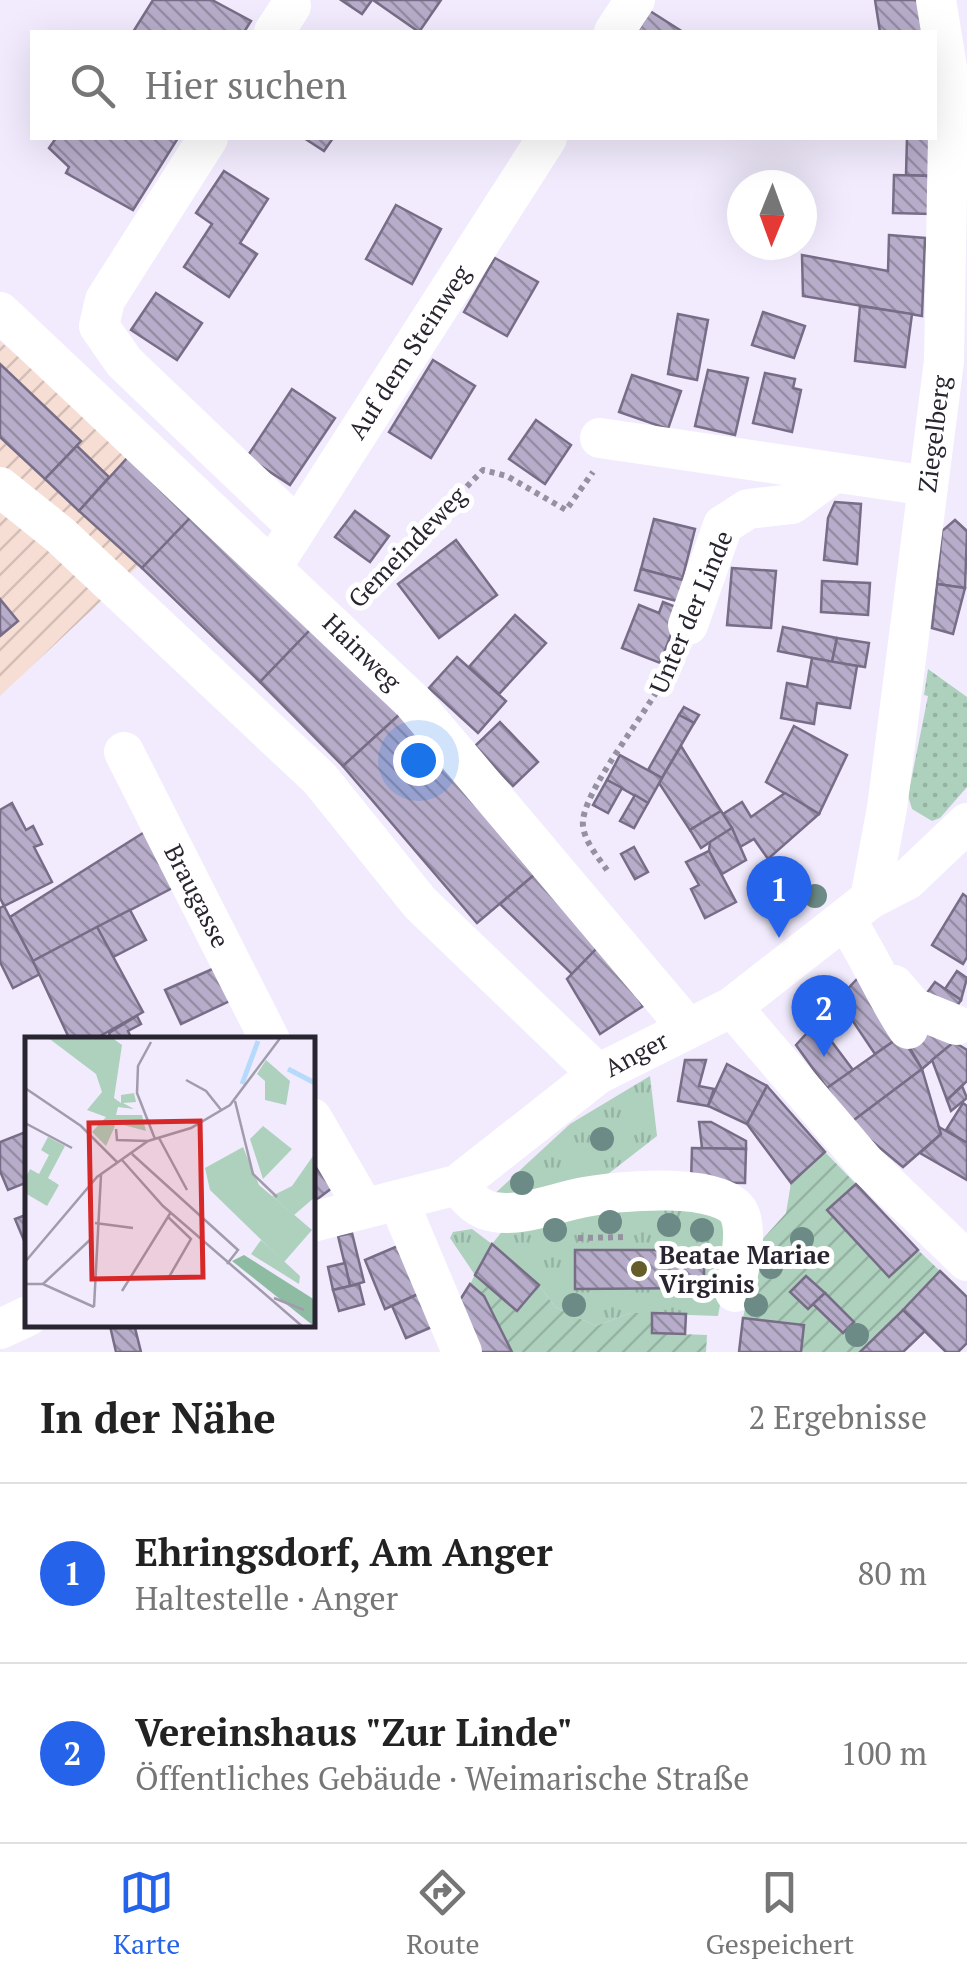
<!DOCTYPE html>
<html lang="de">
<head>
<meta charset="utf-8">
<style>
  :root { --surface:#fff; --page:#f6f6f6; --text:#222; --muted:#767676; --line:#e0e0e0; --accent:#2563eb }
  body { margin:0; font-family:"PT Serif",serif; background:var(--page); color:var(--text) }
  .compass { position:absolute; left:727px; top:170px; width:90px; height:90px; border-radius:50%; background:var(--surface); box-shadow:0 10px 40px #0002; rotate:181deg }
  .you { position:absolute; left:418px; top:760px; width:35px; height:35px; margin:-25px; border:8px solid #fff; border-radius:50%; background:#1a73e8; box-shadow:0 0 0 15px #1a73e833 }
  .badge { display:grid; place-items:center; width:65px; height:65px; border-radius:50%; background:var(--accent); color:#fff; font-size:32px; font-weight:700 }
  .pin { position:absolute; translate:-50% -82px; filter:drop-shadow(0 2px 5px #0008) }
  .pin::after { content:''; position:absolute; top:52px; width:35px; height:30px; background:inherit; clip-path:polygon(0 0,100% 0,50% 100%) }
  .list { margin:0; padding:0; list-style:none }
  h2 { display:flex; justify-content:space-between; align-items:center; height:130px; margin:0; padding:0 40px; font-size:42px }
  h2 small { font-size:32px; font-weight:400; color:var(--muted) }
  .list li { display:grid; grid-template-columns:65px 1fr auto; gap:30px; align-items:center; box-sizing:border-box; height:180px; padding:0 40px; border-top:2px solid var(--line) }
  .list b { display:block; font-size:38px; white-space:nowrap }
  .list p { margin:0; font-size:32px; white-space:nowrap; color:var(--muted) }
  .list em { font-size:32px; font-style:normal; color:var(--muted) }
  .icon { flex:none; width:55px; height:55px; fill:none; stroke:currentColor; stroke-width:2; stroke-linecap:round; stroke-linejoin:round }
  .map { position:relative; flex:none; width:967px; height:1352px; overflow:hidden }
  .search { position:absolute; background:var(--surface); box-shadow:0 10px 40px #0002; left:30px; right:30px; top:30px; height:110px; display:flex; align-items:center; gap:25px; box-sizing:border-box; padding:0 35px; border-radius:0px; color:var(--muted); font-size:38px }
  .sheet { height:490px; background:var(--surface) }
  nav { display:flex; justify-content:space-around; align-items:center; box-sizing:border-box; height:140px; border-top:2px solid var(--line); background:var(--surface); font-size:28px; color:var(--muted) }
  nav a { display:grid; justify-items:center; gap:5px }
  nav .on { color:var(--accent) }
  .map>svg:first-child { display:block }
  .industrial { fill:url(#industrial-furrows) }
  .grass { fill:url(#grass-tufts); fill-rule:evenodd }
  .park { fill:url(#park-dots) }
  .garden { fill:url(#garden-furrows) }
  .building { fill:url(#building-back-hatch); stroke:#776d87; stroke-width:2.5 }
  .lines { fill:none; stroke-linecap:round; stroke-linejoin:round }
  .path { stroke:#9691a0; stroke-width:6; stroke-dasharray:5 5; stroke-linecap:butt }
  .minor { stroke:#fff; stroke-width:40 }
  .tree { fill:#6c8b86 }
  .poi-dot { fill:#655e2b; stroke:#fff; stroke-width:4 }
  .labels { text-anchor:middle; stroke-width:10; stroke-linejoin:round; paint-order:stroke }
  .street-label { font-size:25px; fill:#292530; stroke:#fff }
  .poi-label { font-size:25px; font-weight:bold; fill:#292530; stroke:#fff; text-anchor:start }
  .inset-river { fill:none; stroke:#b5dafc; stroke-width:5 }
  .inset-road { fill:none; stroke:#a19cab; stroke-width:2.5 }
  .view { fill:#d62828; fill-opacity:0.15; stroke:#d62828; stroke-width:5 }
  .inset-edge { fill:none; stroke:#292530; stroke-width:5 }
</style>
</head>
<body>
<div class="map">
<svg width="967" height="1352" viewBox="0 0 967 1352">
  <defs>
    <pattern id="industrial-furrows" width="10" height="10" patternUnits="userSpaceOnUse" patternTransform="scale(2.5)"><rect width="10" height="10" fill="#f7ded5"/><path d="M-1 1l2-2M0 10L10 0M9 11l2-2" fill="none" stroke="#d4beb7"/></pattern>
    <pattern id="grass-tufts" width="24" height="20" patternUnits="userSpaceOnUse" patternTransform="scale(2.5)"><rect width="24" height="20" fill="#add1bd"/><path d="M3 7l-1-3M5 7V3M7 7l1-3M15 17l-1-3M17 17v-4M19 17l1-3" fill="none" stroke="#95b3a3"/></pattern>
    <pattern id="park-dots" width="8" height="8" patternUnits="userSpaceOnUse" patternTransform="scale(2.5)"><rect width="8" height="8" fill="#add1bd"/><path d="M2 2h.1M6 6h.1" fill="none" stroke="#95b3a3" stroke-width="1.8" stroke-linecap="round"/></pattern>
    <pattern id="garden-furrows" width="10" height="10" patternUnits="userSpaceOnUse" patternTransform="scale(2.5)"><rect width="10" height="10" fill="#add1bd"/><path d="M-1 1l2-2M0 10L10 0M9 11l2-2" fill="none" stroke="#95b3a3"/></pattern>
    <pattern id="building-back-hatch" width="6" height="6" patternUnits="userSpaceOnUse" patternTransform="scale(2.5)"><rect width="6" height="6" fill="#b7adca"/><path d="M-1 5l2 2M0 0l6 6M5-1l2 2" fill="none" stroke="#958da4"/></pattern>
  </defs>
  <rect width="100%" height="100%" fill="#f1ebfd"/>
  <path class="industrial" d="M 0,341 L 196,512 L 0,696 Z"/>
  <g class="grass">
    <path d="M 650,1076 L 657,1136 L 590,1188 L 490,1198 L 570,1124 Z"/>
    <path d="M 596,1204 L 718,1212 L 731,1245 L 718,1316 L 631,1313 L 596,1326 L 555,1307 L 539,1285 L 493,1245 L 475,1275 L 450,1238 L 453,1232 L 472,1229 L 492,1244 L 508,1224 ZM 575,1250 L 703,1250 L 704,1288 Z"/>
  </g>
  <path class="park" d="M 928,669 L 967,697 L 967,787 L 940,818 L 932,821 L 912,809 L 908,796 L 928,696 L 924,695 Z"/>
  <g class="garden">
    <path d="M 825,1152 L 856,1184 L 828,1209 L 889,1276 L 918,1250 L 940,1271 L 860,1352 L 801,1352 L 804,1325 L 743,1318 L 759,1243 L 786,1213 L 791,1183 Z"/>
    <path d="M 475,1275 L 517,1311 L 539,1285 L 555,1307 L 596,1326 L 631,1313 L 652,1313 L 652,1333 L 707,1335 L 706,1352 L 512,1352 L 484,1296 L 470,1284 Z"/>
  </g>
  <g class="building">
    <path d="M 153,0 L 212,0 L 251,21 L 244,32 L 133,32 Z"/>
    <path d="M 341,0 L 372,0 L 362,14 Z"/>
    <path d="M 373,0 L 441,0 L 419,32 Z"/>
    <path d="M 875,0 L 920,0 L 925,32 L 880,32 Z"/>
    <path d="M 650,11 L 683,32 L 637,32 Z"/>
    <path d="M 56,138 L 178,138 L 133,210 L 66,173 L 69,167 L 49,148 Z"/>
    <path d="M 304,138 L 333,138 L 324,151 Z"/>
    <path d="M 907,138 L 934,138 L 933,176 L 906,175 Z"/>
    <path d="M 224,171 L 268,199 L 240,243 L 257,254 L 229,297 L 184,267 L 212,224 L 196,213 Z"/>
    <path d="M 894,175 L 933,176 L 932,214 L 893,213 Z"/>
    <path d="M 396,205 L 441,229 L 412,284 L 366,259 Z"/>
    <path d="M 889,235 L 925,238 L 922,316 L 803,296 L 802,255 L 888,271 Z"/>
    <path d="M 495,258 L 538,282 L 507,336 L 464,312 Z"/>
    <path d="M 156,293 L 202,323 L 177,360 L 131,330 Z"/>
    <path d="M 860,306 L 912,314 L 905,367 L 855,361 Z"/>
    <path d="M 763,312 L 805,326 L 794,358 L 752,345 Z"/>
    <path d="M 678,314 L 708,320 L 697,380 L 668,374 Z"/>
    <path d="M 433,360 L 475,386 L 431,458 L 389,432 Z"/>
    <path d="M 0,364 L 81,441 L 45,479 L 0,437 Z"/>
    <path d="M 708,370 L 748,378 L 735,435 L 695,426 Z"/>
    <path d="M 765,373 L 795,379 L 793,388 L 801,390 L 792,432 L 753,423 Z"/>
    <path d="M 632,375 L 681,391 L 668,429 L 619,412 Z"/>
    <path d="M 292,389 L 335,418 L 290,485 L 247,457 Z"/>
    <path d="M 536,420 L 571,445 L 545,484 L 509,459 Z"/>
    <path d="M 77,446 L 109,477 L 79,511 L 45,479 Z"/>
    <path d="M 128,457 L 191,517 L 142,568 L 79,511 Z"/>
    <path d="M 835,502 L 861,504 L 857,564 L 824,560 L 828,518 Z"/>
    <path d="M 355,511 L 389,536 L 370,562 L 335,537 Z"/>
    <path d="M 191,517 L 310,630 L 260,682 L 142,568 Z"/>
    <path d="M 654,519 L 695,529 L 682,580 L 641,569 Z"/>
    <path d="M 955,520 L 967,531 L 965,588 L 937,584 L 942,531 Z"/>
    <path d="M 456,540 L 497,595 L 439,638 L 398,584 Z"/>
    <path d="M 732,568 L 776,571 L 771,628 L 727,625 Z"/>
    <path d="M 641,569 L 694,583 L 688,604 L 635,590 Z"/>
    <path d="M 822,581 L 870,583 L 868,615 L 821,612 Z"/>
    <path d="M 937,584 L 965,588 L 953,634 L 932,628 Z"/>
    <path d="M 0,599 L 18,621 L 0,636 Z"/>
    <path d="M 663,602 L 681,609 L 660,663 L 622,648 L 639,605 L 659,613 Z"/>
    <path d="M 515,615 L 546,643 L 499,694 L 469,667 Z"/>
    <path d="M 783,627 L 837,638 L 832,662 L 778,651 Z"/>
    <path d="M 310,630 L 400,714 L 343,766 L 260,682 Z"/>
    <path d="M 837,638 L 869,643 L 865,667 L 832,662 Z"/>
    <path d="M 457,657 L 506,701 L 478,733 L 429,688 Z"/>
    <path d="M 812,658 L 857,666 L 850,708 L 817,703 L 814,724 L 781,718 L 787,683 L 807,687 Z"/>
    <path d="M 684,707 L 699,715 L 694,723 L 679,715 Z"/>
    <path d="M 400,714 L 534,875 L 477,923 L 343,766 Z"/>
    <path d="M 679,715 L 694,723 L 662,778 L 648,770 Z"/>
    <path d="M 500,722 L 538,762 L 513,786 L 475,746 Z"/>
    <path d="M 794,726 L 847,755 L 819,814 L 766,782 Z"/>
    <path d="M 681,746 L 721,811 L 690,830 L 659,783 Z"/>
    <path d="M 620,755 L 662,778 L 648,803 L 607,780 Z"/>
    <path d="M 607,780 L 622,788 L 608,813 L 593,805 Z"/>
    <path d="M 785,793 L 819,814 L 768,859 L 754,839 L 740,847 L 723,814 L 742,802 L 751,817 Z"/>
    <path d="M 635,795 L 648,803 L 634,828 L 620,821 Z"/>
    <path d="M 12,803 L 26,830 L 33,826 L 42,844 L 34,847 L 52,882 L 4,906 L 0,898 L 0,810 Z"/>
    <path d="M 721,811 L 732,828 L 701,848 L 690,830 Z"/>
    <path d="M 154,826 L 180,884 L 33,961 L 10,917 Z"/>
    <path d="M 732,828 L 746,860 L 722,874 L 709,851 L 710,842 Z"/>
    <path d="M 634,847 L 648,872 L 635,879 L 621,854 Z"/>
    <path d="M 709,851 L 736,902 L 705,918 L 691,889 L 699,885 L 686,862 Z"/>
    <path d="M 534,875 L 603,942 L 572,974 L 500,904 Z"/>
    <path d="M 963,894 L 967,897 L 967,957 L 963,964 L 932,945 Z"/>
    <path d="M 4,906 L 40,974 L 13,988 L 0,962 L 0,908 Z"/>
    <path d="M 130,910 L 146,940 L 113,957 L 97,927 Z"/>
    <path d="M 97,927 L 143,1012 L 93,1040 L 70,1040 L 33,961 Z"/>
    <path d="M 603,942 L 643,1006 L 600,1034 L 567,979 Z"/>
    <path d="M 217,967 L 232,1000 L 181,1024 L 165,990 Z"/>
    <path d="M 957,971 L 967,978 L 961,1000 L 945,989 Z"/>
    <path d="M 860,976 L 901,1036 L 875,1054 L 838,999 Z"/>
    <path d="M 935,982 L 961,1000 L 950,1016 L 924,997 Z"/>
    <path d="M 137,1016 L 141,1024 L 128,1031 L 132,1040 L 112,1040 L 109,1033 Z"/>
    <path d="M 817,1022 L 853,1070 L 827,1088 L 796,1045 Z"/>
    <path d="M 931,1028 L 954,1042 L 922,1069 L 909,1046 Z"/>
    <path d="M 901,1036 L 922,1069 L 850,1123 L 827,1088 Z"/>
    <path d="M 954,1042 L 967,1050 L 967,1081 L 947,1100 L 932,1060 Z"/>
    <path d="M 685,1060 L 706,1060 L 699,1086 L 714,1089 L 708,1106 L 678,1101 Z"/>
    <path d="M 727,1064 L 767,1086 L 747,1124 L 708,1106 Z"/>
    <path d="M 922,1069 L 941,1134 L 903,1167 L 850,1123 Z"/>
    <path d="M 767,1086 L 825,1152 L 791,1183 L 747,1124 Z"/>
    <path d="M 962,1086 L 967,1098 L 951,1111 L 947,1100 Z"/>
    <path d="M 963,1103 L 967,1106 L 967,1143 L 946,1130 Z"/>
    <path d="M 699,1122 L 711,1122 L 746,1141 L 746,1149 L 702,1148 Z"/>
    <path d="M 939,1127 L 967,1143 L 967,1180 L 920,1153 L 941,1134 Z"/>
    <path d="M 28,1131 L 28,1182 L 8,1190 L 0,1171 L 0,1142 Z"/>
    <path d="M 692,1148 L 746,1149 L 745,1183 L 691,1182 Z"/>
    <path d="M 312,1162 L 332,1188 L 312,1203 Z"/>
    <path d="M 856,1184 L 918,1250 L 889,1277 L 827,1210 Z"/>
    <path d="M 28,1214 L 28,1250 L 15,1219 Z"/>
    <path d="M 352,1233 L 364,1282 L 350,1286 L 338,1236 Z"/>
    <path d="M 405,1243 L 425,1291 L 385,1309 L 365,1260 Z"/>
    <path d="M 492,1244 L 539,1285 L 517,1311 L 475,1275 Z"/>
    <path d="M 575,1250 L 704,1250 L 704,1288 L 575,1289 Z"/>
    <path d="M 345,1263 L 350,1286 L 333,1290 L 328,1267 Z"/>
    <path d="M 940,1271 L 967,1297 L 967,1343 L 958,1352 L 946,1352 L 903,1310 Z"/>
    <path d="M 806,1276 L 825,1293 L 808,1309 L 790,1292 Z"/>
    <path d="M 359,1284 L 364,1304 L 339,1311 L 333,1290 Z"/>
    <path d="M 470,1284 L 484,1296 L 512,1352 L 480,1352 L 460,1300 Z"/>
    <path d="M 425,1291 L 439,1324 L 406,1338 L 392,1306 Z"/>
    <path d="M 825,1293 L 854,1322 L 843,1333 L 813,1304 Z"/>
    <path d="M 903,1310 L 925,1331 L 903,1352 L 860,1352 Z"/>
    <path d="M 652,1313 L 686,1314 L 685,1334 L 652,1333 Z"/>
    <path d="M 743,1318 L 804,1325 L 801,1352 L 739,1352 Z"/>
    <path d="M 134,1324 L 141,1352 L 116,1352 L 110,1326 Z"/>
  </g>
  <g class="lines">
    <g class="path">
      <path d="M 355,601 L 483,470 L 507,476 L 566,510 L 593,472"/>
      <path d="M 607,870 C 598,857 581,838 583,820 C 588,781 658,701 677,654"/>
      <path d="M 578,1238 L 628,1237"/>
    </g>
    <g class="minor">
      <path d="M 274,32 L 291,6"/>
      <path d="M 614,32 L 635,0"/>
      <path d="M 208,138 L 105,300 L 99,326 L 124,362 L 297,527"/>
      <path d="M 0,312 L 413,702 L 687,1027"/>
      <path d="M 600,438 L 928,486"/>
      <path d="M 0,487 L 60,535 L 320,779 L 420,903 L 598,1074"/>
      <path d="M 272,567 L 547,138"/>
      <path d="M 688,625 L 723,525 L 748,509 L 792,504 L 831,475"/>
      <path d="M 124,752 L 270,1040"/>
      <path d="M 870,899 L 887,808 L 944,361 L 949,79 L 936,0"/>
      <path d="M 845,919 C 869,955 884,993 908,1029"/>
      <path d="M 894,985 L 914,1008 L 956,1025"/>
      <path d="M 732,1007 L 866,1164 L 967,1261"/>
      <path d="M 312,1118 L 364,1208"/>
      <path d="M 457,1185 C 467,1196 477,1210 494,1212 C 523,1217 557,1202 585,1197 C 616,1191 727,1180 740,1215 C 748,1236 738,1269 735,1292"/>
      <path d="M 398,1200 L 462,1352"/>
      <path d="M 312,1222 L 457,1185 L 598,1074 L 732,1007 L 870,899 L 907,880 L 967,823"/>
      <path d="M 0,1329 L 28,1316"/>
    </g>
  </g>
  <g class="tree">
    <circle cx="815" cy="896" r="12"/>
    <circle cx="602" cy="1139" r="12"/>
    <circle cx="522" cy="1183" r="12"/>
    <circle cx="610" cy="1222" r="12"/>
    <circle cx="669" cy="1225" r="12"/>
    <circle cx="555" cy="1230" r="12"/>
    <circle cx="702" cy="1230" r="12"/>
    <circle cx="802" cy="1239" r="12"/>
    <circle cx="771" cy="1267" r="12"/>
    <circle cx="574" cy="1305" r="12"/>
    <circle cx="756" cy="1305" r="12"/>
    <circle cx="857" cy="1335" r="12"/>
  </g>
  <circle class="poi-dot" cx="639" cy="1269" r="10"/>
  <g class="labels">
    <g class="street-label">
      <text transform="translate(409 352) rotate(-57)" y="9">Auf dem Steinweg</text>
      <text transform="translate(934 434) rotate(-83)" y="9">Ziegelberg</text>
      <text transform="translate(407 547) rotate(-46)" y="9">Gemeindeweg</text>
      <text transform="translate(691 612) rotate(-67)" y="9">Unter der Linde</text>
      <text transform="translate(362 652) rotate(44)" y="9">Hainweg</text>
      <text transform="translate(197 896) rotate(63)" y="9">Braugasse</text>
      <text transform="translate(636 1054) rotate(-28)" y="9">Anger</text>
    </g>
    <g class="poi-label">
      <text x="659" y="1264">Beatae Mariae<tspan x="659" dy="29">Virginis</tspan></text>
    </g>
  </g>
  <g transform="translate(25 1037)">
    <rect width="290" height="290" fill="#f1ebfd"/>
    <path d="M 241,23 L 265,44 L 261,68 L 240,63 L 240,44 L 232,37 ZM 238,89 L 267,112 L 238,142 L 225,102 ZM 23,100 L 40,109 L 23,141 L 34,148 L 22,169 L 0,156 L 0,142 L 5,132 L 14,137 L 24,118 L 16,113 ZM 290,116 L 290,160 L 269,178 L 247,159 L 267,149 ZM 236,203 L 275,239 L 274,247 L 226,217 Z" fill="#add1bd"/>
    <path d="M 219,218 L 290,263 L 290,290 L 207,224 Z" fill="#8ebca3"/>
    <path d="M 22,0 L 86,0 L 97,8 L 89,61 L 96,66 L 96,58 L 109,56 L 111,65 L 98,66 L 109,72 L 93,70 L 91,78 L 117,78 L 121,94 L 84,84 L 90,89 L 81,109 L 67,95 L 81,80 L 62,73 L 77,55 L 71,37 ZM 218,110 L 234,148 L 287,193 L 259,225 L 185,153 L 180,131 Z" fill="#add1bd"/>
    <path class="inset-river" d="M 263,32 L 290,46M 217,47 L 233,4"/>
    <path class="inset-road" d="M 126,5 L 113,29 L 112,56 L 130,102M 161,43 L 181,54 L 197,74M 0,51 L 56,89 L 92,125M 210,64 L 228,137 L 252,160M 0,86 L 47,111M 91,92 L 92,103 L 123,104M 134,101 L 162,153M 107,117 L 213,213 L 202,227M 97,123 L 138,169 L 278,290M 143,180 L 166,202 L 144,240M 70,186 L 108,191M 0,225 L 72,140 L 123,104 L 166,91 L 205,68 L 256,0M 0,247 L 18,247 L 69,270M 18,247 L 67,201M 97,254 L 146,175M 249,261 L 279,273M 69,270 L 76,138"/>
    <path class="view" d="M 175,84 L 178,240 L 67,242 L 64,86 Z"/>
    <rect width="290" height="290" class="inset-edge"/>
  </g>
</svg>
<svg class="compass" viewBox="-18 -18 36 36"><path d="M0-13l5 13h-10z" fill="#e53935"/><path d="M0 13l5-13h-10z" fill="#767676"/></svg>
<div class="you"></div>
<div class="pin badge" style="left:779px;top:938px">1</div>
<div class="pin badge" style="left:824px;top:1057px">2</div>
<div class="search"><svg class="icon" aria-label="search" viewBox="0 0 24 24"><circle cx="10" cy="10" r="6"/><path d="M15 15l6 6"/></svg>Hier suchen</div>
</div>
<section class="sheet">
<h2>In der Nähe<small>2 Ergebnisse</small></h2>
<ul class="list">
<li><span class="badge">1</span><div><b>Ehringsdorf, Am Anger</b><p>Haltestelle · Anger</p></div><em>80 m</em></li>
<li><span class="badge">2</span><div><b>Vereinshaus &quot;Zur Linde&quot;</b><p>Öffentliches Gebäude · Weimarische Straße</p></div><em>100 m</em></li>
</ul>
</section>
<nav>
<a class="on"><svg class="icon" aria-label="map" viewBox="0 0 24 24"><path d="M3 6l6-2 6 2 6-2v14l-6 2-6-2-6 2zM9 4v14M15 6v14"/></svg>Karte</a>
<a><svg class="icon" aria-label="directions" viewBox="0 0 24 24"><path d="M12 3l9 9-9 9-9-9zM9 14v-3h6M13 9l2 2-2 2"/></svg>Route</a>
<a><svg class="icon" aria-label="saved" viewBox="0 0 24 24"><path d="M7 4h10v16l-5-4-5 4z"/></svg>Gespeichert</a>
</nav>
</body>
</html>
